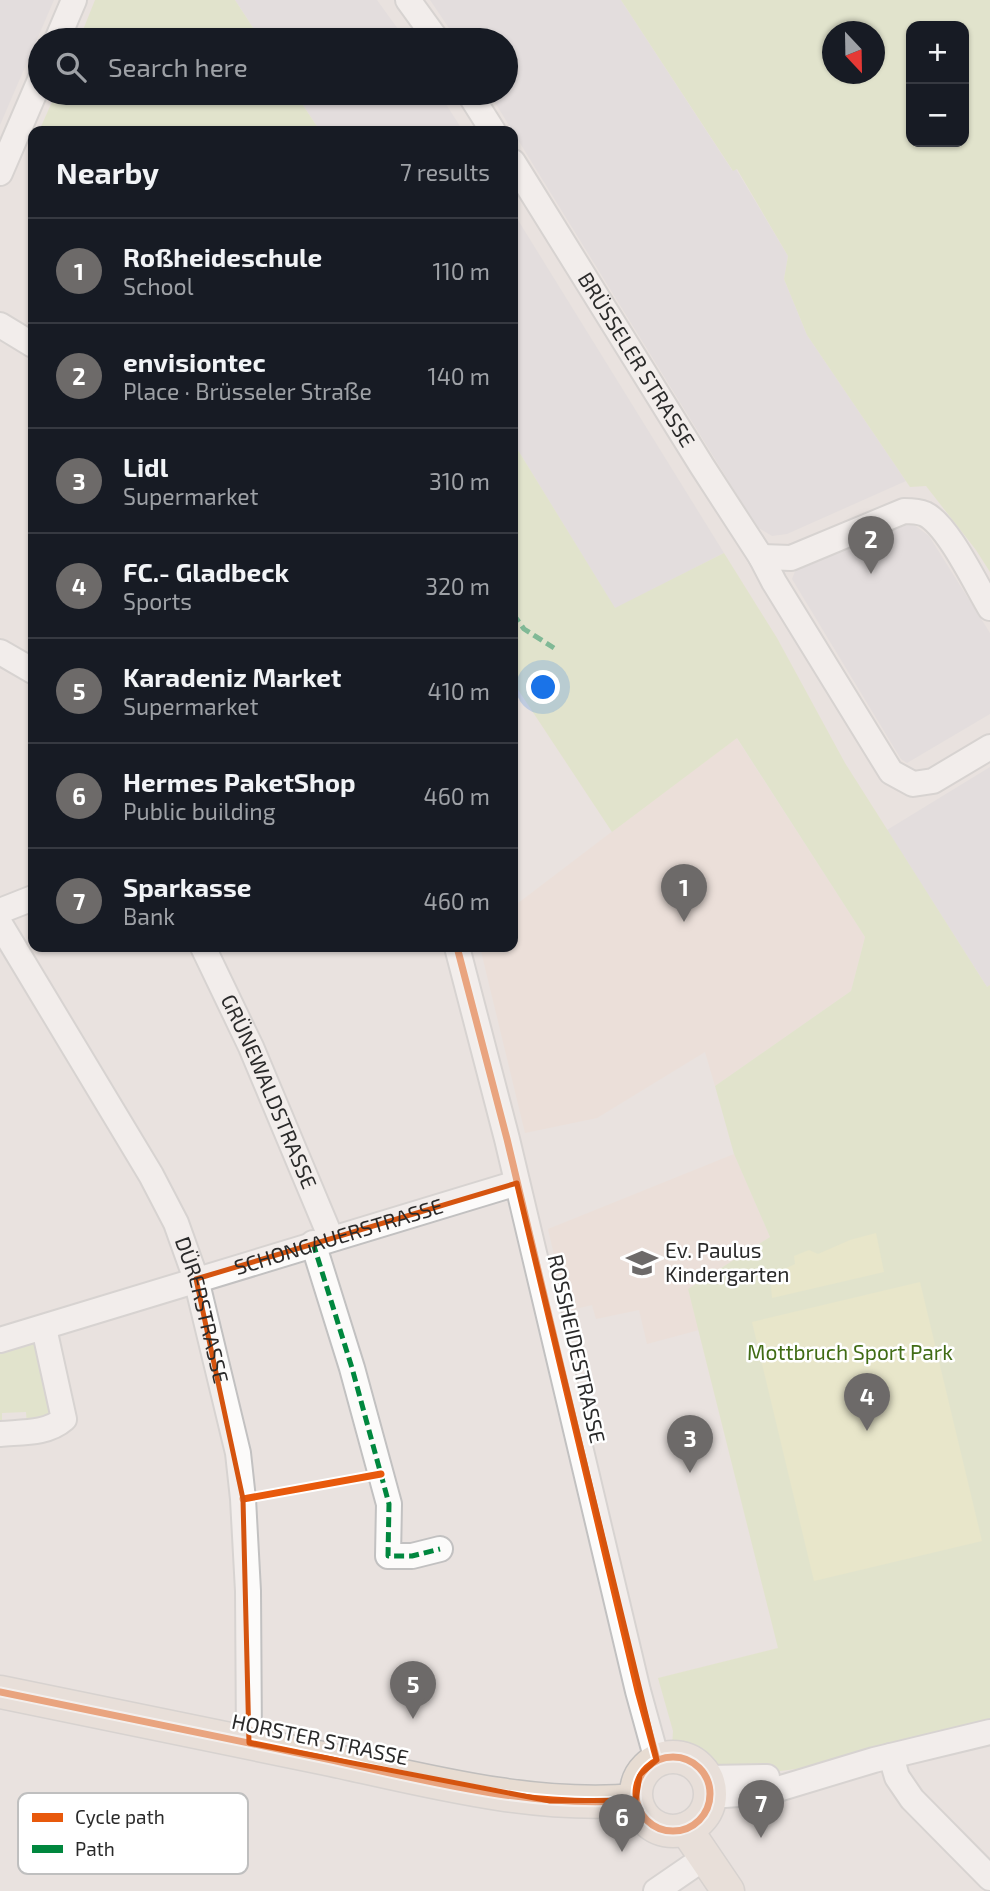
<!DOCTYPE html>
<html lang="en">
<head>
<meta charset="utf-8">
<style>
  :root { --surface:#171b24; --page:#20242c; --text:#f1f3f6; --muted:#9ea1a6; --line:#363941; --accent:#6d6a69 }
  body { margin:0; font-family:"Exo 2",sans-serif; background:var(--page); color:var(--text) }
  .controls { position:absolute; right:21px; top:21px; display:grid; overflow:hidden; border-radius:14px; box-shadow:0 2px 5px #0004 }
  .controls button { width:63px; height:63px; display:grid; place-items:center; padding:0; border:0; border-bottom:2px solid var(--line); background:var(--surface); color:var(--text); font:35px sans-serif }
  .compass { position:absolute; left:822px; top:21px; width:63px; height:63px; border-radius:50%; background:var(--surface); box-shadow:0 2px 5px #0004; rotate:158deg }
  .you { position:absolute; left:544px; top:688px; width:24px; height:24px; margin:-18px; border:5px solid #fff; border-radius:50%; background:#1a73e8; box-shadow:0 0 0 10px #1a73e833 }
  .badge { display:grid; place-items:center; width:46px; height:46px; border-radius:50%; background:var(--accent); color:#fff; font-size:23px; font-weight:700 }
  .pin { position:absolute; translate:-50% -58px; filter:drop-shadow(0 2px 4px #0008) }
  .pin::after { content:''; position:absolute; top:37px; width:24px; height:21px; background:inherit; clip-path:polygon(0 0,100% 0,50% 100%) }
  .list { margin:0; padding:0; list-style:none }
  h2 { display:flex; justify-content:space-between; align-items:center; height:91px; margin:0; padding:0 28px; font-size:30px }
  h2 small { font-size:23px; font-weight:400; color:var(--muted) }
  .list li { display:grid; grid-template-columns:46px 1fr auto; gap:21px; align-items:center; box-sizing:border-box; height:105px; padding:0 28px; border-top:2px solid var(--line) }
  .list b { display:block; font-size:26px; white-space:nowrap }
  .list p { margin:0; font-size:23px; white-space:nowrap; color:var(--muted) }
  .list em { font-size:23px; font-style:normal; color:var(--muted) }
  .icon { flex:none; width:38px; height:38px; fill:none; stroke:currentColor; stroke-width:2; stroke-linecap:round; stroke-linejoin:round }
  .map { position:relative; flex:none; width:990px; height:1891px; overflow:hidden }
  .search { position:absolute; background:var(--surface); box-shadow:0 2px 5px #0004; left:28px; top:28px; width:490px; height:77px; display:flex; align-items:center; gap:18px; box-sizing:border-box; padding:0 24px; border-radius:38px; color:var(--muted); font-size:26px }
  .panel { position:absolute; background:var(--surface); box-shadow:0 2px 5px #0004; left:28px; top:126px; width:490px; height:826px; border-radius:14px }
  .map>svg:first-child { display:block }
  .industrial { fill:#dbd8db }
  .education { fill:#eddcd3 }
  .green { fill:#d8e5b5; fill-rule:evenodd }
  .pitch { fill:#e6eab2 }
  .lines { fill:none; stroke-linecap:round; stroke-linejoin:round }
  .minor-casing { stroke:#c2c1c1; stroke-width:28 }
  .major-casing { stroke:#c0bebd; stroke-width:35 }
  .minor { stroke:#fcfbfa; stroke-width:24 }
  .major { stroke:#e7dcd2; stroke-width:32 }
  .quiet { stroke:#00873e; stroke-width:5; stroke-dasharray:10 5; stroke-linecap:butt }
  .cycleway-casing { stroke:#fff; stroke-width:11 }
  .cycleway { stroke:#e8590c; stroke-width:7 }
  .marked { fill:none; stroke:#d5540f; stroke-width:5; stroke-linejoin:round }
  .labels { text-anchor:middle; stroke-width:5; stroke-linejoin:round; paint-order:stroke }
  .street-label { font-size:21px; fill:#2a2a2a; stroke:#fff }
  .poi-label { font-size:21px; fill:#2a2a2a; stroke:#fff; text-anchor:start }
  .park-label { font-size:21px; fill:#416c15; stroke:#fff }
  .key { fill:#fff; stroke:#bfbfbf; stroke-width:2 }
  .key-label { font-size:19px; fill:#2a2a2a }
</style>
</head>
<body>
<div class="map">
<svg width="990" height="1891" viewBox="0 0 990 1891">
  <rect width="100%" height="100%" fill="#e9e2df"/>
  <g class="industrial">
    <path d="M 0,0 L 54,0 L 0,125 Z"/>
    <path d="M 235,0 L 377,0 L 406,40 L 261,40 Z"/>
    <path d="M 430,0 L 621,0 L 732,170 L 736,169 L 788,256 L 784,279 L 807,335 L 906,481 L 787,534 L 772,536 L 757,527 L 489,93 L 506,93 L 506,40 L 457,40 Z"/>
    <path d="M 295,93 L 439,93 L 463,131 L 320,131 Z"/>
    <path d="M 513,212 L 724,553 L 615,609 L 513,442 Z"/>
    <path d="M 903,523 L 913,524 L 929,536 L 990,633 L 990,714 L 907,763 L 901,759 L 792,579 L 796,569 Z"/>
    <path d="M 990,767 L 990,985 L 987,987 L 887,830 Z"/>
  </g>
  <g class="education">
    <path d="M 736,737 L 865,937 L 851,991 L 715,1086 L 705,1052 L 597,1118 L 525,1133 L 480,947 L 513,947 L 513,907 Z"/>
    <path d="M 734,1154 L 770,1237 L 688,1289 L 699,1330 L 647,1344 L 639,1310 L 596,1319 L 592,1305 L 567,1311 L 548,1229 Z"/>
  </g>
  <g class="green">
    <path d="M 95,0 L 235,0 L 261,40 L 79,40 Z"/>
    <path d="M 621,0 L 990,0 L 990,572 L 976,550 L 926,486 L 910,487 L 807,335 L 784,279 L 788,256 L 737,169 L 733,171 ZM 911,26 L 964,26 L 964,142 L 911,142 ZM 832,32 L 874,32 L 874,74 L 832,74 Z"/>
    <path d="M 56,93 L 295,93 L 320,131 L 39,131 Z"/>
    <path d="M 513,442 L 615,608 L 724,553 L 777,638 L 845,763 L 987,987 L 990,985 L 990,1727 L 826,1765 L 765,1773 L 710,1767 L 699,1756 L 686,1750 L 672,1748 L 673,1731 L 658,1678 L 778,1648 L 688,1289 L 770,1237 L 734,1154 L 715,1086 L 851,991 L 865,937 L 737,738 L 612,832 L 513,682 Z"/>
    <path d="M 37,1342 L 55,1412 L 27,1425 L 26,1412 L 2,1413 L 2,1426 L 0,1426 L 0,1353 Z"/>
  </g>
  <g class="pitch">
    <path d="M 876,1233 L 884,1272 L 772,1298 L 770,1276 L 795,1264 L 794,1256 L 809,1250 L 818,1254 L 850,1240 Z"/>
    <path d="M 920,1282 L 982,1541 L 814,1581 L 752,1322 Z"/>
  </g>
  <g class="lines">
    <defs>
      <g id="minor">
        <path d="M 408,0 L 437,40"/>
        <path d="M 57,40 L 74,0"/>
        <path d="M 469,93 L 493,131"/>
        <path id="s1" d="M 513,162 L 702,466 L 761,557 L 774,582 L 891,772 L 913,784 L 933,781 L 990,747"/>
        <path d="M 0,173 L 40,80"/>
        <path d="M 0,325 L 33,345"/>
        <path d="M 761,557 L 791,558 L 904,511 C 911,511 918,511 925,514 C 948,525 976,585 990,608"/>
        <path d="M 0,652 L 33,671"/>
        <path d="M 0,911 L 33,898"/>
        <path id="s2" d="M 0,924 L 151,1175 L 176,1223 L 196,1279 L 238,1453 L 243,1499 L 248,1591 L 249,1743"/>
        <path id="s3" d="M 203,947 L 251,1047 L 331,1238"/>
        <path d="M 457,947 L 507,1139 L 638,1691 L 657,1760"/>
        <path d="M 313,1243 L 352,1368 L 389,1504 L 388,1556 L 412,1556 L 440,1549"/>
        <path id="s4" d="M 0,1340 L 517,1183"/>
        <path d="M 0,1434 C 22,1432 47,1434 64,1419 L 44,1328"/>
        <path d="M 891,1756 L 897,1777 L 912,1799 L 990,1878"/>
        <path d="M 707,1778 L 767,1777"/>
        <path d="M 711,1796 L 768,1792 L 874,1760 L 990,1732"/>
        <path d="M 656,1891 L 704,1858"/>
      </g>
      <g id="major">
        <path d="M 0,1692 C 109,1714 218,1736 327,1759 C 428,1781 532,1809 636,1800"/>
        <circle cx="673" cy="1794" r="37"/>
        <path d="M 686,1829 L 728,1891"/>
      </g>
    </defs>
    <use href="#minor" class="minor-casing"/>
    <use href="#major" class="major-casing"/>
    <use href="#minor" class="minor"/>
    <use href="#major" class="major"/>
    <g class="quiet">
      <path d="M 513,614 L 524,629 L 554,648"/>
      <path d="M 313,1243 L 352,1368 L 389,1504 L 388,1556 L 412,1556 L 440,1549"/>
    </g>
    <defs>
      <g id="cycleway">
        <path d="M 457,947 L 507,1139 L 638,1691 L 657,1760"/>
        <path d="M 243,1499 L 381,1474"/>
        <path d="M 0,1692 C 109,1714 218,1736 327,1759 C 428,1781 532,1809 636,1800"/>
        <circle cx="673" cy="1794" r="37"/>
      </g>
    </defs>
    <use href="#cycleway" class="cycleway-casing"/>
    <use href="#cycleway" class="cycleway"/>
  </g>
  <path d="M0 0H990V1891H0ZM 517,1183 L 657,1760 L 640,1775 L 636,1800 L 550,1801 L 249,1743 L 243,1499 L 196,1279 Z" fill="#e9e2df" fill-opacity=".55" fill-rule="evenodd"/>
  <path class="marked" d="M 517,1183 L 657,1760 L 640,1775 L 636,1800 L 550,1801 L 249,1743 L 243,1499 L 196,1279 Z"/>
  <defs>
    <symbol id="school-bare" viewBox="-9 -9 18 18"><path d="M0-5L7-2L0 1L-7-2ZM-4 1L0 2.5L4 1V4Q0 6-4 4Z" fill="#6d6a69" stroke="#fff" stroke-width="2.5" paint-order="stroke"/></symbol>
  </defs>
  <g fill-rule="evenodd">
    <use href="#school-bare" x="620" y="1241" width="44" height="44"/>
  </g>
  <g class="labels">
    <g class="street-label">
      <text dy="7" stroke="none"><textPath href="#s1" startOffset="233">BRÜSSELER STRASSE</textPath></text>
      <text dy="7" stroke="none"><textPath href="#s3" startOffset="159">GRÜNEWALDSTRASSE</textPath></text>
      <text dy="7" stroke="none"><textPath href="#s4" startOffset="354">SCHONGAUERSTRASSE</textPath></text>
      <text dy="7" stroke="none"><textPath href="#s2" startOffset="438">DÜRERSTRASSE</textPath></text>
      <text transform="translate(576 1349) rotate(77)" y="7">ROSSHEIDESTRASSE</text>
      <text transform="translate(320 1740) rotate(12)" y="7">HORSTER STRASSE</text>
    </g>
    <g class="poi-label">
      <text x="665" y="1258">Ev. Paulus<tspan x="665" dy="24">Kindergarten</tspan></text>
    </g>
    <g class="park-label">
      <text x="850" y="1360">Mottbruch Sport Park</text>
    </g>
  </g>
  <rect x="18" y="1793" width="230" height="81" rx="10" class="key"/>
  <rect x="32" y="1813" width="31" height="9" fill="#e8590c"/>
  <rect x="32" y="1845" width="31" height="8" fill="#00873e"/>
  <g class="key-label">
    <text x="75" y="1824">Cycle path</text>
    <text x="75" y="1856">Path</text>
  </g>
</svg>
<div class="controls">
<button>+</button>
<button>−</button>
</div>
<svg class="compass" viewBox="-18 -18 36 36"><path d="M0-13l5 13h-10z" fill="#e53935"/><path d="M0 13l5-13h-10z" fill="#9ea1a6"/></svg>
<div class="you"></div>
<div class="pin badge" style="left:684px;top:922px">1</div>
<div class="pin badge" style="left:871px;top:574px">2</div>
<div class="pin badge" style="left:690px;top:1473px">3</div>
<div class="pin badge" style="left:867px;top:1431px">4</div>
<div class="pin badge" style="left:413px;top:1719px">5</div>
<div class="pin badge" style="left:622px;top:1852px">6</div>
<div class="pin badge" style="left:761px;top:1838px">7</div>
<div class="search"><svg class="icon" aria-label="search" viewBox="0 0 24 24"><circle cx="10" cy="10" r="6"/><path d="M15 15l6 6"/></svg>Search here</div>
<section class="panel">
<h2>Nearby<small>7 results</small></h2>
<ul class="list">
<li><span class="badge">1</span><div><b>Roßheideschule</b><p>School</p></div><em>110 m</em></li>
<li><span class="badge">2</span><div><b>envisiontec</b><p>Place · Brüsseler Straße</p></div><em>140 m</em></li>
<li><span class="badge">3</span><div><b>Lidl</b><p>Supermarket</p></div><em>310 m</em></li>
<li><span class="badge">4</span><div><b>FC.- Gladbeck</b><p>Sports</p></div><em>320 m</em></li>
<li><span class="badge">5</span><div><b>Karadeniz Market</b><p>Supermarket</p></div><em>410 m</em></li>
<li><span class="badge">6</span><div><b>Hermes PaketShop</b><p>Public building</p></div><em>460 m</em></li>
<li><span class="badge">7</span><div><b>Sparkasse</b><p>Bank</p></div><em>460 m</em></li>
</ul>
</section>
</div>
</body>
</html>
